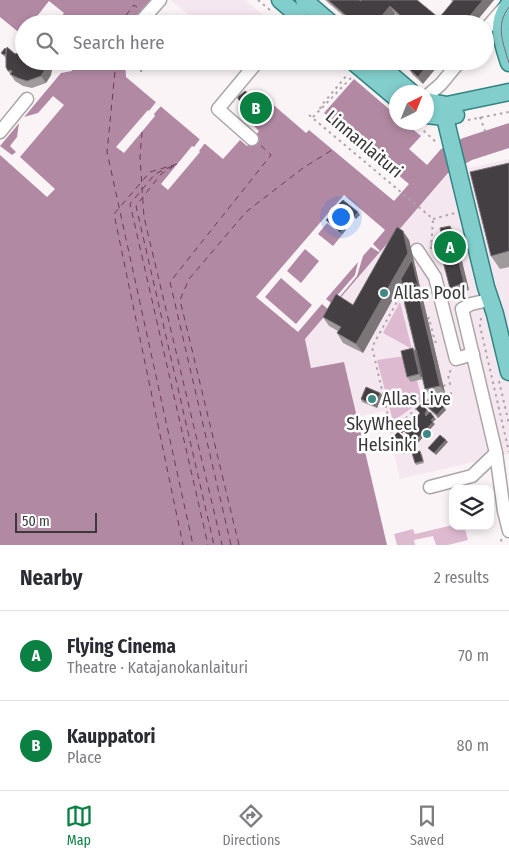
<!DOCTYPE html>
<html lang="en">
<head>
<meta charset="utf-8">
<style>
  :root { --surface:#fff; --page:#f2f2f3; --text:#2b2b33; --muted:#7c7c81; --line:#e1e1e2; --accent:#0b8043 }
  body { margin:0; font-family:"Fira Sans Condensed",sans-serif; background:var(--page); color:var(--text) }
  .controls { position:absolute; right:15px; bottom:15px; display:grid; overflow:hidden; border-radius:10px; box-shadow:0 2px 8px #0003 }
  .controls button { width:45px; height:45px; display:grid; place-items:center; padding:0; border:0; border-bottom:1px solid var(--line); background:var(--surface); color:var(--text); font:25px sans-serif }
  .compass { position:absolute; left:389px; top:85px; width:45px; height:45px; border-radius:50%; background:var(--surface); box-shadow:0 2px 8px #0003; rotate:43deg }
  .scale { position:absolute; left:15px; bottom:12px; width:82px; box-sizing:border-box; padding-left:5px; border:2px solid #3a3839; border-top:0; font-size:14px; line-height:18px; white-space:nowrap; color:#3a3839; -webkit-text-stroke:4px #fff; paint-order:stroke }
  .you { position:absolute; left:340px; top:216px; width:18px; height:18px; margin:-12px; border:4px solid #fff; border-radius:50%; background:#1a73e8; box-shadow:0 0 0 8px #1a73e833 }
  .badge { display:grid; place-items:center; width:32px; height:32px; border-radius:50%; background:var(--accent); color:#fff; font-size:16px; font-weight:700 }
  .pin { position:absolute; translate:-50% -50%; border:2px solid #fff; box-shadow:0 1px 5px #0006 }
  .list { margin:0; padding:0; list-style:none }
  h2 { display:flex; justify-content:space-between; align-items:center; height:65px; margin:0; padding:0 20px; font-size:21px }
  h2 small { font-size:16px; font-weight:400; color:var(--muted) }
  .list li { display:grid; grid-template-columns:32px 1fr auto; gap:15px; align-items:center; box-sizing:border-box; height:90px; padding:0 20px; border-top:1px solid var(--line) }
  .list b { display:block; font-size:19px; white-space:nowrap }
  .list p { margin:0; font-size:16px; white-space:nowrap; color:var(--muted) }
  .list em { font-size:16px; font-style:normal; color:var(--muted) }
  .icon { flex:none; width:28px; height:28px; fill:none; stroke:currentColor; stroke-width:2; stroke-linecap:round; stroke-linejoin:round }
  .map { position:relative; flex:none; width:509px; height:545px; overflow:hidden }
  .search { position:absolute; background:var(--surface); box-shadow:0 2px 8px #0003; left:15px; right:15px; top:15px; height:55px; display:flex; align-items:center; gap:12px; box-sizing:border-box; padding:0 18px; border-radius:28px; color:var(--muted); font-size:19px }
  .sheet { height:245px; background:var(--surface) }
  nav { display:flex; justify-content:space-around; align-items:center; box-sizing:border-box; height:70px; border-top:1px solid var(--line); background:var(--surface); font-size:14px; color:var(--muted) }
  nav a { display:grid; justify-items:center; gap:2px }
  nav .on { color:var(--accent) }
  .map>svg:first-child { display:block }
  .built { fill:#f5e7ef }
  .green { fill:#debad0 }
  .water { fill:#b289a3 }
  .pier { fill:#faf4f7; fill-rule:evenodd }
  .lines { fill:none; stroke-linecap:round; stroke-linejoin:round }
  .ferry { stroke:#6d385c; stroke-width:1; stroke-dasharray:6 5; stroke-linecap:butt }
  .minor-casing { stroke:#aca6a9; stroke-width:15 }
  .major-casing { stroke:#328582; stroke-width:19 }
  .path { stroke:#aba6a9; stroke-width:2; stroke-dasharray:2.5 4; stroke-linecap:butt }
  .minor { stroke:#fff; stroke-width:12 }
  .major { stroke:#82cecc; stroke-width:16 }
  .tram { stroke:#757273; stroke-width:1 }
  .wall { fill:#9f9a9c }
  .shaded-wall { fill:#7b7578 }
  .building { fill:#443f42; stroke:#7b7578 }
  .poi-dot { fill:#408885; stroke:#fff; stroke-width:2 }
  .labels { text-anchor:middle; stroke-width:5; stroke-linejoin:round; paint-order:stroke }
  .street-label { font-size:18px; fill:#3a3839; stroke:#fff }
  .poi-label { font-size:18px; fill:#3a3839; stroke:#fff; text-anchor:start }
</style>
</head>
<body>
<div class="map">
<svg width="509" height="545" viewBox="0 0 509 545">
  <rect width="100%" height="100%" fill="#faf4f7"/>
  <g class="built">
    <path d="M 171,0 L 245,0 L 273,23 L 199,24 Z"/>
    <path d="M 509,159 L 509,454 L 400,479 L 384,411 L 357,417 L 344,362 L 311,368 L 305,339 L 449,173 L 467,163 L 469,168 Z"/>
  </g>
  <g class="green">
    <path d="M 400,302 L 412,349 L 383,333 Z"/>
    <path d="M 405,356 L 411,382 L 417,380 L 422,401 L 393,421 L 377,360 Z"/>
    <path d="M 453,525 L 453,526 L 464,526 L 468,540 L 448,545 L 436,545 L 433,536 L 414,540 L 415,545 L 397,545 L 394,534 L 413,529 L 415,534 Z"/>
  </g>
  <g class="water">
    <path d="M 0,0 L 154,0 L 133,24 L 56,24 L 64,13 L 49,1 L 31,24 L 24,24 L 24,32 L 22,35 L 0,17 Z"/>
    <path d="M 71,61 L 125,61 L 126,77 L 223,159 L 240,140 L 247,146 L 259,131 L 252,124 L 270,102 L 306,133 L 309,130 L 394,201 L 409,184 L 324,113 L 354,79 L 396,115 L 396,122 L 405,123 L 421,136 L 409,149 L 427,165 L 441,149 L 463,138 L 509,123 L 509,148 L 472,160 L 448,173 L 305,339 L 311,368 L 344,362 L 387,545 L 0,545 L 0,146 L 61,73 L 72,71 Z"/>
  </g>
  <g class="pier">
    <path d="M 53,96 L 64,105 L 20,157 L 55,189 L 47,197 L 0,155 L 0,146 L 12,155 L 16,152 L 10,146 L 17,137 L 19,123 L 24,117 L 38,113 Z"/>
    <path d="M 156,102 L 161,106 L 154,114 L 155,116 L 124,153 L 116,147 L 148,110 L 149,111 Z"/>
    <path d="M 200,139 L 205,143 L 199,151 L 200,152 L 168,190 L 161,184 L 192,146 L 194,147 Z"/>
    <path d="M 344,195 L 385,230 L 373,244 L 380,251 L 379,252 L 371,247 L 363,256 L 357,276 L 337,300 L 335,298 L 355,275 L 358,262 L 326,299 L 334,305 L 329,310 L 322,304 L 298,332 L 256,297 ZM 327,223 L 342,235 L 333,246 L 318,234 ZM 305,249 L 319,261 L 301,283 L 287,271 ZM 281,278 L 312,305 L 296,324 L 265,297 Z"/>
  </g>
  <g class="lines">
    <g class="ferry">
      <path d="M 119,24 L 134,5 L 143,12"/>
      <path d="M 116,61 L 107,152 L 193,545"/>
      <path d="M 142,132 L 140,157 L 144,217 L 222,545"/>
      <path d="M 177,164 L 150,172 L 114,214 L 183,545"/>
      <path d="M 172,166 L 155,174 L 130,204 L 208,545"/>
      <path d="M 174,166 L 161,174 L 136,206 L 214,545"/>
      <path d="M 231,545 L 170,282 L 271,155 L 257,142"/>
      <path d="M 239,545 L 180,300 L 189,279 L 246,212 L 303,168 L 332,150"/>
    </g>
    <defs>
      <g id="minor">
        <path d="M 143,24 L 143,19 L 160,0"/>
        <path d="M 485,30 L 504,8"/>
        <path d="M 426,97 L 441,84 L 460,61"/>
        <path d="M 0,132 L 27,99"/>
        <path d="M 252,139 L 218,109 L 258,61"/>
        <path d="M 417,250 L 435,277 L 456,359 L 473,354"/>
        <path d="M 489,300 L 471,304 L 462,309 L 496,453 L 504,511 L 509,531"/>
        <path d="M 430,487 L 472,476 L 496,453"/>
      </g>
      <g id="major">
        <path d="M 280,0 L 308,24"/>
        <path d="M 304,0 L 332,24"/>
        <path d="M 509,4 C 495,26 502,40 509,63"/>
        <path d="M 352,61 L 396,98"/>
        <path d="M 375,61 L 411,92"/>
        <path d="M 426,101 L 447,105 L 509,92"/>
        <path d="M 442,105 L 486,287 L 495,314 L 509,372"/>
        <path d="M 426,115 L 445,117 L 456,115"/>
      </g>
    </defs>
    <use href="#minor" class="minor-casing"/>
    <use href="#major" class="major-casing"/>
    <g class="path">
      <path d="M 258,0 L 270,10"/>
      <path d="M 331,61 L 340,66"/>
      <path d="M 141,72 L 142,61"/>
      <path d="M 261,102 L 266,97"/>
      <path d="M 320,109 L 321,106 L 347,75"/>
      <path d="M 240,111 L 241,110 L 249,116 L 251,113"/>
      <path d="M 309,115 L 433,219"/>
      <path d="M 313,117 L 351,78"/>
      <path d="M 480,117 L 485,131"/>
      <path d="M 468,120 L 509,112"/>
      <path d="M 414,122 L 436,142"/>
      <path d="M 433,219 L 455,213"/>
      <path d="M 431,244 L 439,248 L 443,248"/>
      <path d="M 431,249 L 433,219"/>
      <path d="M 402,292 L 411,329"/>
      <path d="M 481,318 L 480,326 L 509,452"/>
      <path d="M 427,319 L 429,318 L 435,342 L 439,341"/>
      <path d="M 499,381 L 509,424"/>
      <path d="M 443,386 L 450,384 L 448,375 L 451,370"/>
      <path d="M 421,405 L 429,398 L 452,393"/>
      <path d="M 401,423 L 417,408"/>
      <path d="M 392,433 L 372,347 L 403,291"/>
      <path d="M 501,539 L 502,545"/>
    </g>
    <use href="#minor" class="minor"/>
    <use href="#major" class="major"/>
    <path class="tram" d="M 509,7 C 495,25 503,43 509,63"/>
  </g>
  <g class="wall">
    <path d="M 325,0 L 417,0 L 439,18 L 453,2 L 451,0 L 494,0 L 474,24 L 404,24 L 401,18 L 395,14 L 386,24 L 353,24 Z"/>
    <path d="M 1,53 L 15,54 L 52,65 L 51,75 L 46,83 L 32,88 L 23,86 L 15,81 L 8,71 L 6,58 Z"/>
    <path d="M 413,61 L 423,84 L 413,75 L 408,68 Z"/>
    <path d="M 509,163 L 509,267 L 500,269 L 491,256 Z"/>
    <path d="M 455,233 L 469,290 L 455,295 L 450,288 L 442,243 Z"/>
    <path d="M 409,240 L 445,393 L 432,396 L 446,410 L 438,418 L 424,404 L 431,396 L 430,396 L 425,389 L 423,379 L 411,382 L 407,377 L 413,348 L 415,351 L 416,350 L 402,283 L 363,353 L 343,343 L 337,333 L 338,331 L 329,326 L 323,317 L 353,305 Z"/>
    <path d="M 380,393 L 382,395 L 377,408 L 362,402 L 361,399 Z"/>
    <path d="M 422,454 L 424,463 L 416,465 L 415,463 Z"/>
  </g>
  <g class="shaded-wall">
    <path d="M 483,0 L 494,0 L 474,24 L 463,24 Z"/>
    <path d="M 390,6 L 395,14 L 386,24 L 375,24 Z"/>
    <path d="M 47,61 L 50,61 L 52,65 L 52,70 L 51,75 L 46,83 L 41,76 Z"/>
    <path d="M 431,61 L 442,61 L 423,84 L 418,77 Z"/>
    <path d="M 262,103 L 264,106 L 255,117 L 253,114 Z"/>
    <path d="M 358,212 L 360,215 L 356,219 L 354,217 Z"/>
    <path d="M 351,220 L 353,222 L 349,227 L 347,224 Z"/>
    <path d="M 450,226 L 455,233 L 469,290 L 464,283 Z"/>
    <path d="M 344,228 L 346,230 L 342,235 L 340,233 Z"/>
    <path d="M 403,231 L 409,240 L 445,393 L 440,386 L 416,284 L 413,263 L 363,353 L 356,344 Z"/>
    <path d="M 413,348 L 417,353 L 421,377 L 419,374 Z"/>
    <path d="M 380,393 L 382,395 L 377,408 L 375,406 Z"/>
    <path d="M 444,407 L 446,410 L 438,418 L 437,415 Z"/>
    <path d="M 427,410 L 429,412 L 427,417 L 425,414 Z"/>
    <path d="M 434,417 L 436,419 L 433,422 L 435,424 L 417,444 L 415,441 Z"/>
    <path d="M 446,440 L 448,442 L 436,455 L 434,453 Z"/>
    <path d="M 410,444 L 412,446 L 404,454 L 403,452 Z"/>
  </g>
  <g class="building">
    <path d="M 328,0 L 359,0 L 361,1 L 362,0 L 417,0 L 439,18 L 454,0 L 483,0 L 463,24 L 408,24 L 400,17 L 401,16 L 390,6 L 375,24 L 356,24 Z"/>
    <path d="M 24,44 L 24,61 L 47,61 L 46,68 L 41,76 L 27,81 L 18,78 L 10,74 L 12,72 L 11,70 L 8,71 L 6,67 L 6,53 L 7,47 L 15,54 L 20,52 L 17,45 Z"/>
    <path d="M 5,48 L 6,49 L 6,53 L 4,55 L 1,53 Z"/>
    <path d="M 413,61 L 431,61 L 418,77 L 408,68 Z"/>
    <path d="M 245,91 L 262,103 L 253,114 L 238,99 L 238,97 Z"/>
    <path d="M 509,163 L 509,251 L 491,256 L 470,172 Z"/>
    <path d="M 343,200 L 358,212 L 354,217 L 339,204 Z"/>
    <path d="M 336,207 L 351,220 L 347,224 L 333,212 Z"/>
    <path d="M 330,216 L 344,228 L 340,233 L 326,220 Z"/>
    <path d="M 450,226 L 464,283 L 450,288 L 441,254 L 443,254 L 440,243 L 443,242 L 440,228 Z"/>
    <path d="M 397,227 L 403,231 L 408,253 L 356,344 L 337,333 L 341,327 L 323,317 L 336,294 L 353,305 Z"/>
    <path d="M 440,233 L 441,233 L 443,242 L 442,243 Z"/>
    <path d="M 412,260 L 419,289 L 416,284 L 403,287 L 401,279 Z"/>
    <path d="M 416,284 L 440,386 L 425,389 L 401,288 Z"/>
    <path d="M 413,348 L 419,374 L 407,377 L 401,351 Z"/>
    <path d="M 416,350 L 422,376 L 421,377 L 415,351 Z"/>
    <path d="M 366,387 L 380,393 L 375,406 L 361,399 Z"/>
    <path d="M 432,396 L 444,407 L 437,415 L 424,404 Z"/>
    <path d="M 421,404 L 427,410 L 425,414 L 426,416 L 430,412 L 434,417 L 431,420 L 433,422 L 415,441 L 413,440 L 411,442 L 406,437 L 408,435 L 404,431 L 402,433 L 398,429 L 405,422 L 409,426 L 420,413 L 416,409 Z"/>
    <path d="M 398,432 L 410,444 L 403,452 L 390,440 Z"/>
    <path d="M 440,435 L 446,440 L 434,453 L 428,448 Z"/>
    <path d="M 420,451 L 423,461 L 415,463 L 412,453 Z"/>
  </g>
  <g class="poi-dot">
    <circle cx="384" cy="293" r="5"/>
    <circle cx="372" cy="399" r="5"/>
    <circle cx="427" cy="434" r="5"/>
  </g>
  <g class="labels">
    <g class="street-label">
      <text transform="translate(364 144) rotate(40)" y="6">Linnanlaituri</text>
    </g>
    <g class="poi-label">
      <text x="394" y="299">Allas Pool</text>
      <text x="382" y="405">Allas Live</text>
      <text x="417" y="430" text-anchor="end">SkyWheel<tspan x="417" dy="21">Helsinki</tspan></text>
    </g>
  </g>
</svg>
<div class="controls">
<button><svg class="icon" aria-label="layers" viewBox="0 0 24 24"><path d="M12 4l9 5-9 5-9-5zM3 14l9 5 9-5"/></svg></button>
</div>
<svg class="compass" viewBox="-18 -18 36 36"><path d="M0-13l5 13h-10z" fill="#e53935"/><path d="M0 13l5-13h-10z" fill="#7c7c81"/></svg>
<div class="scale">50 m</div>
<div class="you"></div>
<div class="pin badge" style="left:450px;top:247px">A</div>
<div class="pin badge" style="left:256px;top:108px">B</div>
<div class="search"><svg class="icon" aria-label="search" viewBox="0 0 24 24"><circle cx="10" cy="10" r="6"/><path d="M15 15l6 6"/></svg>Search here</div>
</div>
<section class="sheet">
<h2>Nearby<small>2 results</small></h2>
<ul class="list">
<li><span class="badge">A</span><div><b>Flying Cinema</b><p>Theatre · Katajanokanlaituri</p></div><em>70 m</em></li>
<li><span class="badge">B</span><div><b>Kauppatori</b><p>Place</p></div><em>80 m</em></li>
</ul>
</section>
<nav>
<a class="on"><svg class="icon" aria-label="map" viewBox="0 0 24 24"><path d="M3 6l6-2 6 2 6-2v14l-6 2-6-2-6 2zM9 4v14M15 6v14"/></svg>Map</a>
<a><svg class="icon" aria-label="directions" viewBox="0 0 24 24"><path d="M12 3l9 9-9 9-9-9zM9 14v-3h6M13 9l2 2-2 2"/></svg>Directions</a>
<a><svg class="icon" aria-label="saved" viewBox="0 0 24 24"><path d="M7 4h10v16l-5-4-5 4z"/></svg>Saved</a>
</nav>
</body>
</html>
